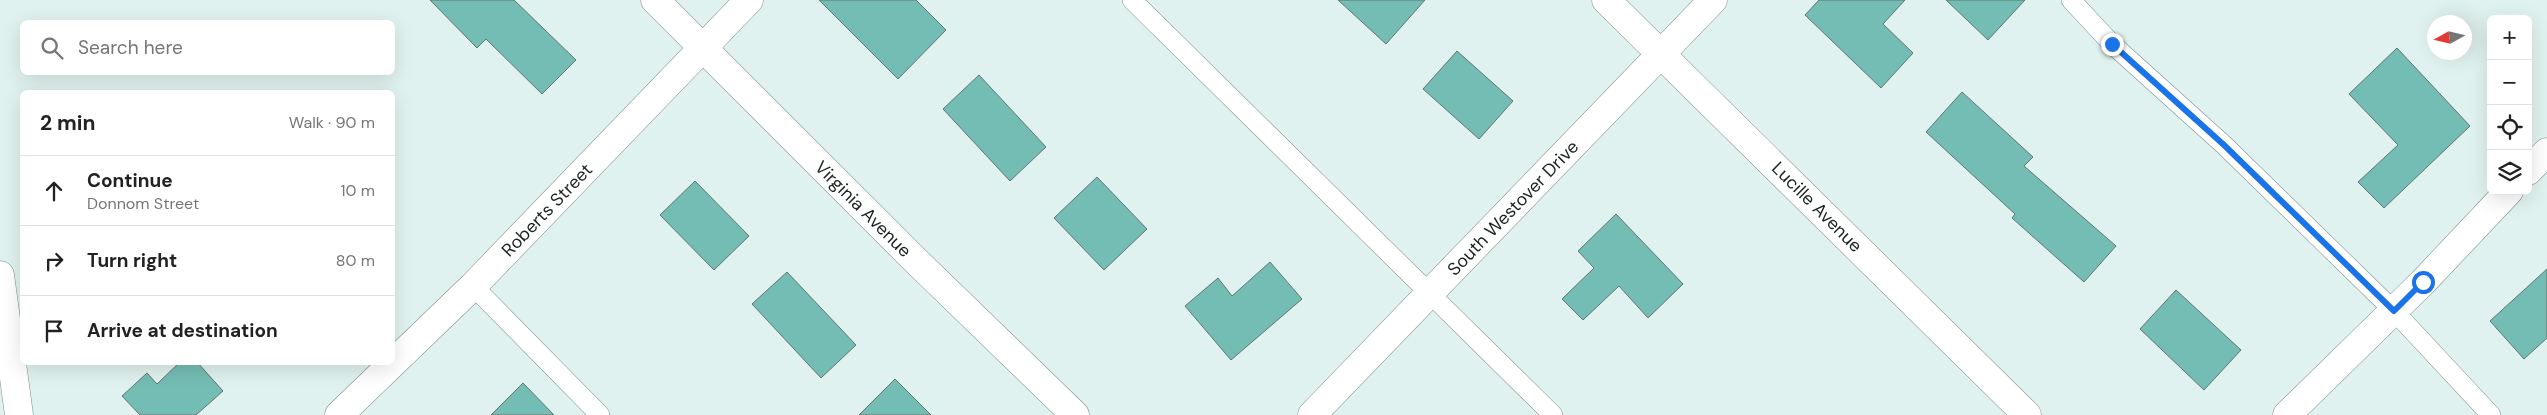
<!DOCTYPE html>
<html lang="en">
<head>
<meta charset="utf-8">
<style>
  :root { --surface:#fff; --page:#f2f2f2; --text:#222; --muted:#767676; --line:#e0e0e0 }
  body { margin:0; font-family:"DM Sans",sans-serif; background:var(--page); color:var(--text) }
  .controls { position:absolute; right:15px; top:15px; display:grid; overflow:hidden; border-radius:8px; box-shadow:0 5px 20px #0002 }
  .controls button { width:45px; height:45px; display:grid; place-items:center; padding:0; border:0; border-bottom:1px solid var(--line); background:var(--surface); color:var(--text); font:25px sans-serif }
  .compass { position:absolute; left:2427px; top:15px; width:45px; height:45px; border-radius:50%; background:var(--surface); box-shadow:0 5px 20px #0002; rotate:262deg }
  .stop { position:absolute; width:15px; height:15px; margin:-11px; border:4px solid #1a73e8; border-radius:50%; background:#fff }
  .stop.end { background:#1a73e8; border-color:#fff; box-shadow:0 1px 5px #0008 }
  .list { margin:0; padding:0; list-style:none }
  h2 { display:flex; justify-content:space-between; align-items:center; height:65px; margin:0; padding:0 20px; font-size:21px }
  h2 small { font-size:16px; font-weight:400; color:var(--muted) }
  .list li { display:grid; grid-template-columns:32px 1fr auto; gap:15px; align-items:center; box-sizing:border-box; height:70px; padding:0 20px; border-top:1px solid var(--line) }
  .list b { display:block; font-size:19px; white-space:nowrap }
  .list p { margin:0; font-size:16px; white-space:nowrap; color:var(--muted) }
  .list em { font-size:16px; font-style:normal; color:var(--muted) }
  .icon { flex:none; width:28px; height:28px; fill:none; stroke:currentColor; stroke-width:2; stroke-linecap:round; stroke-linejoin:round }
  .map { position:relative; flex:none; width:2547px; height:415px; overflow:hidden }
  .search { position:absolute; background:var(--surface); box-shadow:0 5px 20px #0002; left:20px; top:20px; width:375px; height:55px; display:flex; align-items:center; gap:12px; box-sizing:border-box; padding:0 18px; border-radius:8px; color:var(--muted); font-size:19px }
  .panel { position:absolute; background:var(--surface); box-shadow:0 5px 20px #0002; left:20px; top:90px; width:375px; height:275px; border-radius:8px }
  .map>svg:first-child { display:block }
  .building { fill:#74bdb4; stroke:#647471 }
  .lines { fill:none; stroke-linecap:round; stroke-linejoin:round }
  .lane-casing { stroke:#7c8c8a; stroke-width:20 }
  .street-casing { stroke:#7c8c8a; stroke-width:29 }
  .lane { stroke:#fff; stroke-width:19 }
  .street { stroke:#fff; stroke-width:28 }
  .route { stroke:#1a73e8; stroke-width:6 }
  .labels { text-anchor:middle; stroke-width:5; stroke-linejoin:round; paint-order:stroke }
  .street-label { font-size:18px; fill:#1b2221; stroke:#fff }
</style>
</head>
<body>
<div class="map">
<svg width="2547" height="415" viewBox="0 0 2547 415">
  <rect width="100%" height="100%" fill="#e0f2ef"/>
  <g class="building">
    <path d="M 430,0 L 514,0 L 576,60 L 542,94 L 486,39 L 477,48 Z"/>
    <path d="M 819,0 L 916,0 L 946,30 L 898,79 Z"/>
    <path d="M 1338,0 L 1425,0 L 1386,44 Z"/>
    <path d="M 1819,0 L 1905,0 L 1883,24 L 1913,53 L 1881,88 L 1805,15 Z"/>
    <path d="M 1946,0 L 2025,0 L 1988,40 Z"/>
    <path d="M 2397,48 L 2470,126 L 2384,208 L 2358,182 L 2398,145 L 2349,94 Z"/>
    <path d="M 1457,51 L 1513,101 L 1479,139 L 1423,89 Z"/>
    <path d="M 979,75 L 1046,147 L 1010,181 L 943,109 Z"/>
    <path d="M 1962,92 L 2033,157 L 2024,166 L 2116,246 L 2084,282 L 2012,218 L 2015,214 L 1926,132 Z"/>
    <path d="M 1097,177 L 1147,229 L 1104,270 L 1054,218 Z"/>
    <path d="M 695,181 L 749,236 L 714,270 L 660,215 Z"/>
    <path d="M 1616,214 L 1683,284 L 1648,318 L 1619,286 L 1583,320 L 1562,299 L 1594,268 L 1578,251 Z"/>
    <path d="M 1270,262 L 1302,299 L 1231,360 L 1185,306 L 1218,278 L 1232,296 Z"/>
    <path d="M 2547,269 L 2547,338 L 2524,359 L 2490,321 Z"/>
    <path d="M 787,272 L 856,345 L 821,378 L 752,304 Z"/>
    <path d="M 2176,290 L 2241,350 L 2204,390 L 2140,329 Z"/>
    <path d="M 180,362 L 197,362 L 223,391 L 196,415 L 140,415 L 122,396 L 147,373 L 157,384 Z"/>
    <path d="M 895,379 L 931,415 L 859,415 Z"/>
    <path d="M 523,383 L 554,415 L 491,415 Z"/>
  </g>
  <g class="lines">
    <defs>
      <g id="lane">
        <path d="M 1132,0 L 1553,415"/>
        <path d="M 2071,0 L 2112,44 L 2224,145 L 2394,311 L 2491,415"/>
        <path d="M 473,286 L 600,415"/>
      </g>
      <g id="street">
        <path d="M 655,0 L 912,257 L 1075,415"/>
        <path d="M 1606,0 L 2027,415"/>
        <path d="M 2528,171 L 2547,152"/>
        <path d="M 0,275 L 19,415"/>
        <path d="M 339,415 L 473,286 L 749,0"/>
        <path d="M 1312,415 L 1713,0"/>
        <path d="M 2287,415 L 2423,282 L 2509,191"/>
      </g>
    </defs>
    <use href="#lane" class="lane-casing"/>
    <use href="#street" class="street-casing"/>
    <use href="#lane" class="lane"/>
    <use href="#street" class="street"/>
  </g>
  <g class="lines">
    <path class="route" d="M 2112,44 L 2224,145 L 2394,311 L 2423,282"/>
  </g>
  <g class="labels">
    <g class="street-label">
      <text transform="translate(1817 207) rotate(45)" y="6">Lucille Avenue</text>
      <text transform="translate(1513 208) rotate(-46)" y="6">South Westover Drive</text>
      <text transform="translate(863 209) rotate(45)" y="6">Virginia Avenue</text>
      <text transform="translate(547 210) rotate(-46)" y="6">Roberts Street</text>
    </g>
  </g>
</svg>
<div class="controls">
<button>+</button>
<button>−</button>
<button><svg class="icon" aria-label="locate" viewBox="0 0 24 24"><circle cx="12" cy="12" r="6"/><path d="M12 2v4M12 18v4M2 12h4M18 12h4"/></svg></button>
<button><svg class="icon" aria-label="layers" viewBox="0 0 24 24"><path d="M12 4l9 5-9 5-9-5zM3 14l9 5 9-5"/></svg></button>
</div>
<svg class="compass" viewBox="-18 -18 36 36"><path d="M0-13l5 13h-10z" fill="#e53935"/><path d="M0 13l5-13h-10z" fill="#767676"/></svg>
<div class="stop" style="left:2423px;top:282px"></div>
<div class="stop end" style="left:2112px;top:44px"></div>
<div class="search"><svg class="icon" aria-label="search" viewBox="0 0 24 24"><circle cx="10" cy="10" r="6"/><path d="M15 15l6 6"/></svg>Search here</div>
<section class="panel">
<h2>2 min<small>Walk · 90 m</small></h2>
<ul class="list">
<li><svg class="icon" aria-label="ahead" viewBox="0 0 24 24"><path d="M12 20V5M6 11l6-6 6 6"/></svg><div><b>Continue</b><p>Donnom Street</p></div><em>10 m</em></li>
<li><svg class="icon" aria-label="right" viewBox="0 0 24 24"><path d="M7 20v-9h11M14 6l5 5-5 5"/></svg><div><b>Turn right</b></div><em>80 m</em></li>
<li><svg class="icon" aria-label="arrive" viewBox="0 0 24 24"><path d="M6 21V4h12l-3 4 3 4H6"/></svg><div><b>Arrive at destination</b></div></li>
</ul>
</section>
</div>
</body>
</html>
